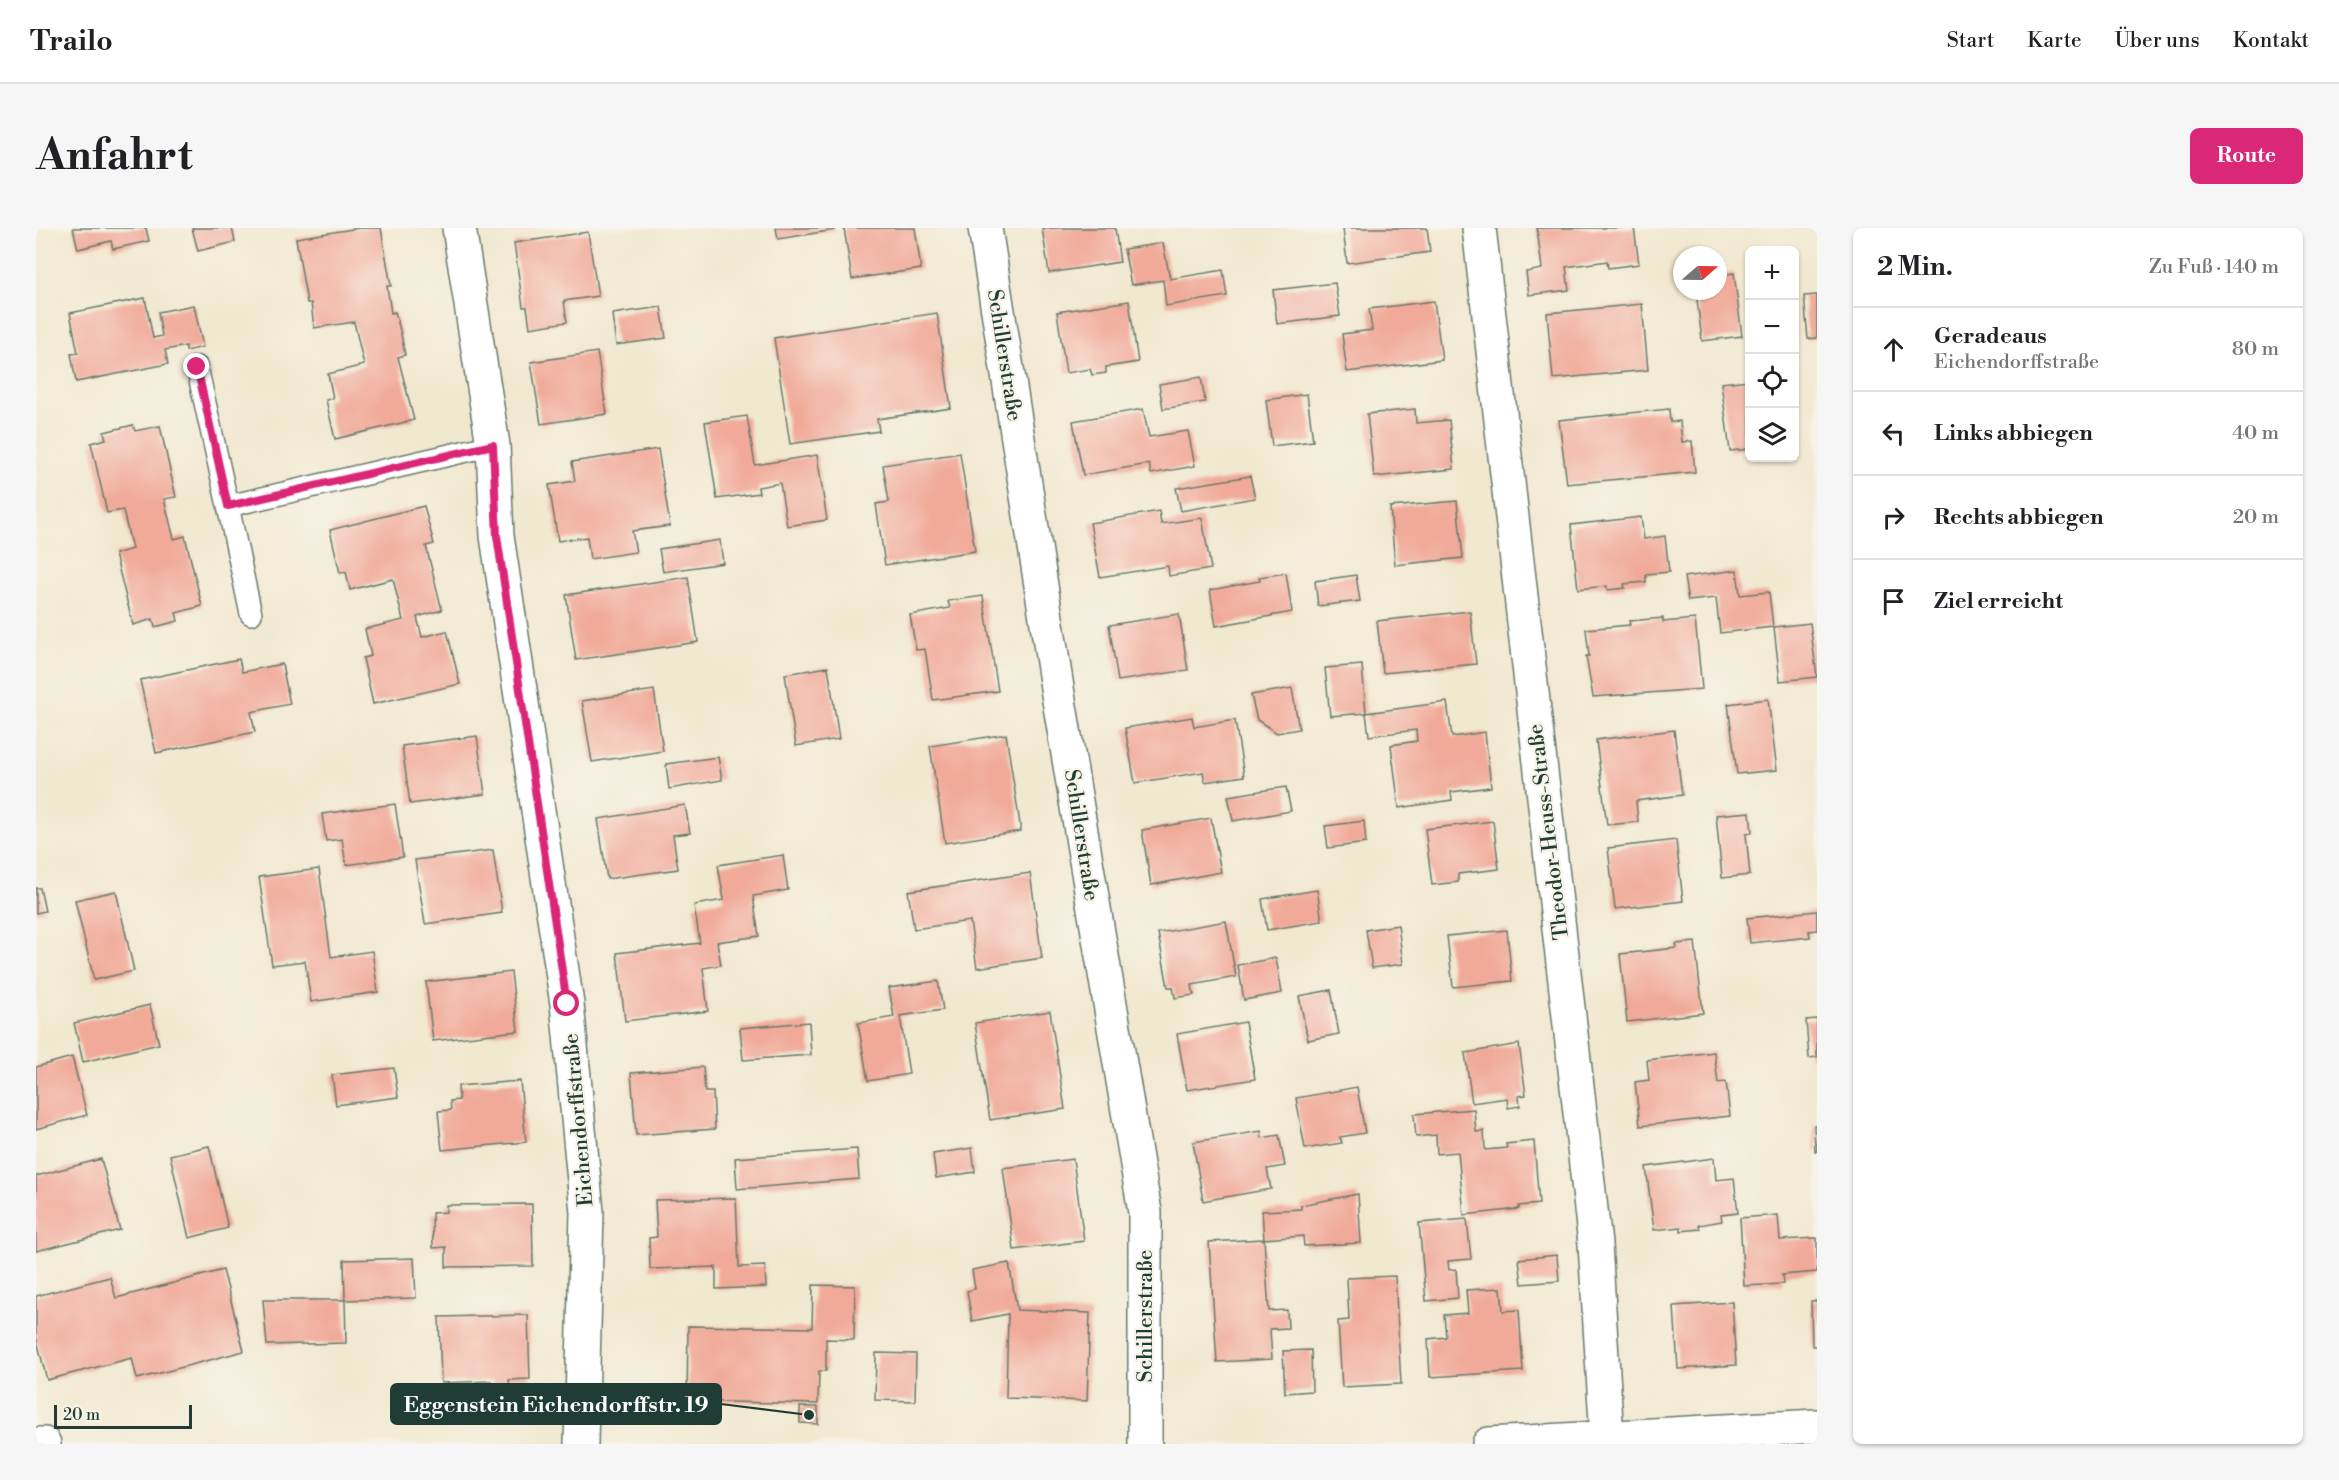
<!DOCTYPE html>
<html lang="de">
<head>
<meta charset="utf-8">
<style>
  :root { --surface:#fff; --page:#f6f6f6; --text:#202124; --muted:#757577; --line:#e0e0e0; --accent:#db2777 }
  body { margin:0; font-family:"Libre Bodoni",serif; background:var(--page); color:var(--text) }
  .controls { position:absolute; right:18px; top:18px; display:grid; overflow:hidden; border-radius:9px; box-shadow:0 2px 4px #0004 }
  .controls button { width:54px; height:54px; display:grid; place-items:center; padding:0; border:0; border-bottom:2px solid var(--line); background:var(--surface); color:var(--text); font:30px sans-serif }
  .compass { position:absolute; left:1637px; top:18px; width:54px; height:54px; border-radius:50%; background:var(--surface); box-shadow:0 2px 4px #0004; rotate:70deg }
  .scale { position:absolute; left:18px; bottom:15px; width:138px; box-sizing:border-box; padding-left:6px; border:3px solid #1f3d34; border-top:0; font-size:16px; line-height:21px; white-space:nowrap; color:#1f3d34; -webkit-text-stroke:4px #f7f3e8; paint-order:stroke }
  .stop { position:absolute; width:18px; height:18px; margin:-14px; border:4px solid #db2777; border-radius:50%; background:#fff }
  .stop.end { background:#db2777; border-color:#fff; box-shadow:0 2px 6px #0008 }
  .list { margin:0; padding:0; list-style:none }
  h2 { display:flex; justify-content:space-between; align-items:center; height:78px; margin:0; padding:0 24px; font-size:26px }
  h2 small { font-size:20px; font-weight:400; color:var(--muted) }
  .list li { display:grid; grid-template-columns:39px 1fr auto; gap:18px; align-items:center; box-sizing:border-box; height:84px; padding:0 24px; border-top:2px solid var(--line) }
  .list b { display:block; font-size:22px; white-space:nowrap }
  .list p { margin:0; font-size:20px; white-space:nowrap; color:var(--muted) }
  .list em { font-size:20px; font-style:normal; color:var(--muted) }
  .icon { flex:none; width:33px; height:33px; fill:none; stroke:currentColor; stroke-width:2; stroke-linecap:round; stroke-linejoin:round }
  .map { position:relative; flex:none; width:1781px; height:1216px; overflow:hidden; border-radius:9px }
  header { display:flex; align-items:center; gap:36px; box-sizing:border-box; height:84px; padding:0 30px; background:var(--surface); border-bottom:2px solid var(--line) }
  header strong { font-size:28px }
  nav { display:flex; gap:33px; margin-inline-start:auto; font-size:21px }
  .intro { display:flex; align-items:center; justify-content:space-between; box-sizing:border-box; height:144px; padding:0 36px }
  h1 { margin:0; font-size:42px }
  .button { padding:15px 27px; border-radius:9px; background:var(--accent); color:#fff; font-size:21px; font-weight:700 }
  main { display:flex; gap:36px; padding:0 36px }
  aside { flex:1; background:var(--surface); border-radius:9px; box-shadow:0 2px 4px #0004 }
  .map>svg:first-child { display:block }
  .building { fill:#f1aa9a }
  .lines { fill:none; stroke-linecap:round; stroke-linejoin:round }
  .service-casing { stroke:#68796b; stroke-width:24 }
  .minor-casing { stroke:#68796b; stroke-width:36 }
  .service { stroke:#fff; stroke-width:21 }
  .minor { stroke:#fff; stroke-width:33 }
  .route { stroke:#db2777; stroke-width:8 }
  .labels { text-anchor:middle; stroke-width:4.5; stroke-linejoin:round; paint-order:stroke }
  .street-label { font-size:21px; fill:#1f3d34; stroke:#f7f3e8 }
  .leader { fill:none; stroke:#1f3d34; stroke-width:2 }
  .callout-dot { fill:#1f3d34; stroke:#f7f3e8; stroke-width:2 }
  .callout { fill:#1f3d34; stroke:#1f3d34; stroke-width:2 }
  .callout-label { font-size:22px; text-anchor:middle; font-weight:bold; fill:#fff }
</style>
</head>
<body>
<header>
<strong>Trailo</strong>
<nav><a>Start</a><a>Karte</a><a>Über uns</a><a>Kontakt</a></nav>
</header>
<div class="intro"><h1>Anfahrt</h1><a class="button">Route</a></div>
<main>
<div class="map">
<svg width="1781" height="1216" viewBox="0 0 1781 1216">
  <rect width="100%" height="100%" fill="#f7f3e8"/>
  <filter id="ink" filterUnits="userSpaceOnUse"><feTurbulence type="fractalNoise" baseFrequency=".0167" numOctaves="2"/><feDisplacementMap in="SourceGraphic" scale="12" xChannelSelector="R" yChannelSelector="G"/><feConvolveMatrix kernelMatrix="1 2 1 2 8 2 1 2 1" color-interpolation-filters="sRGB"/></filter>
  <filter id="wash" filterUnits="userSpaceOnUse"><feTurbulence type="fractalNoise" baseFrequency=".008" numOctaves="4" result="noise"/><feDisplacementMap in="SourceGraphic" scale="24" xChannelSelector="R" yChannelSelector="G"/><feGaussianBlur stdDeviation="1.35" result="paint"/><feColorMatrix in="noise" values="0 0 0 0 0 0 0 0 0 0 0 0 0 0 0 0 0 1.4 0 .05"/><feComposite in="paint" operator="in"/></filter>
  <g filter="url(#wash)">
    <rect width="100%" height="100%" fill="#f1e8d0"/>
    <g id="blocks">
      <g class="building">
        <path d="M 37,0 L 110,0 L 113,13 L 77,21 L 75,13 L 42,21 Z"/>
        <path d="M 156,0 L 196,0 L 199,14 L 162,23 Z"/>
        <path d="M 323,0 L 345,0 L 355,58 L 351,58 L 355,85 L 359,84 L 365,106 L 369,127 L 362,129 L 378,192 L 299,211 L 290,172 L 297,170 L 292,146 L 328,137 L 318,94 L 278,100 L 275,75 L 271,75 L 260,10 Z"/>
        <path d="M 740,0 L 799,0 L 799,2 L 742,11 Z"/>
        <path d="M 808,0 L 879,0 L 885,41 L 816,51 Z"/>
        <path d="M 1006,0 L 1079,0 L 1084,34 L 1013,45 Z"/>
        <path d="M 1307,0 L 1391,0 L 1394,24 L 1311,35 Z"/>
        <path d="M 1501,0 L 1598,0 L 1603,36 L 1572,40 L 1571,33 L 1530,39 L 1533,62 L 1493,67 L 1490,44 L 1506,41 Z"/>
        <path d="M 552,4 L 562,68 L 528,73 L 531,94 L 494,100 L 491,79 L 487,79 L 478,15 Z"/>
        <path d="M 1127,15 L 1134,51 L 1187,42 L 1191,68 L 1130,78 L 1127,52 L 1095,57 L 1088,21 Z"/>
        <path d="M 1698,45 L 1706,108 L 1666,113 L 1660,63 L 1682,63 L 1682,47 Z"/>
        <path d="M 1299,55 L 1304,88 L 1241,96 L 1237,62 Z"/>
        <path d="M 1781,67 L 1781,110 L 1772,111 L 1768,68 Z"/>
        <path d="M 109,70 L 117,110 L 126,108 L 122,84 L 158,77 L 167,119 L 150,123 L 150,118 L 129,122 L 132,136 L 40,154 L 35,126 L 42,125 L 34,85 Z"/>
        <path d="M 1093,73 L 1102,134 L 1070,139 L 1070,145 L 1056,147 L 1054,141 L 1030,145 L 1021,84 Z"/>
        <path d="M 1398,73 L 1406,132 L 1311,144 L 1306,106 L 1336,102 L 1333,81 Z"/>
        <path d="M 1606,76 L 1612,142 L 1517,151 L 1511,85 Z"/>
        <path d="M 625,79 L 630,110 L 580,117 L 576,86 Z"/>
        <path d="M 901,85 L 915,180 L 841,191 L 843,203 L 754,216 L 738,110 Z"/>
        <path d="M 561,124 L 571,186 L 505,196 L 495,134 Z"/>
        <path d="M 1165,149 L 1169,174 L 1127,181 L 1123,156 Z"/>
        <path d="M 1714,152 L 1714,221 L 1694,223 L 1685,155 Z"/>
        <path d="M 1271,166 L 1277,213 L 1236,218 L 1230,172 Z"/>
        <path d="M 1107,181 L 1113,209 L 1152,203 L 1159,238 L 1115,246 L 1113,236 L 1047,247 L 1037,193 Z"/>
        <path d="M 1379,181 L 1380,195 L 1413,192 L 1418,241 L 1338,249 L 1331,186 Z"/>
        <path d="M 1633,181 L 1634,194 L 1644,193 L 1646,214 L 1656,213 L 1659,244 L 1531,256 L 1523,192 Z"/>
        <path d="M 711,188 L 719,237 L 781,227 L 791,292 L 751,298 L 744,255 L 722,259 L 723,265 L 681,271 L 669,194 Z"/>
        <path d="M 97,197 L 99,203 L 124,198 L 140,269 L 128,271 L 138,311 L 149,308 L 166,378 L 140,385 L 142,393 L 119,399 L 117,391 L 97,397 L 79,326 L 96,321 L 87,282 L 71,285 L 55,215 L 70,211 L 68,204 Z"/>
        <path d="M 622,221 L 634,298 L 596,303 L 600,324 L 554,331 L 551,309 L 522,313 L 513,257 L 539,253 L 536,234 Z"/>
        <path d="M 924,225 L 939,323 L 849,337 L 840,276 L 853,274 L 847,237 Z"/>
        <path d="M 1214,248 L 1219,270 L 1145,283 L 1140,260 Z"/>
        <path d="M 1421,273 L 1427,330 L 1359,337 L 1354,279 Z"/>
        <path d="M 388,278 L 398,316 L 390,318 L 406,382 L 381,389 L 386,409 L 411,403 L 424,456 L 337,476 L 327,430 L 335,428 L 329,401 L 367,392 L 357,351 L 314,362 L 310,344 L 304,345 L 294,302 Z"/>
        <path d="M 1123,283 L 1125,296 L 1166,290 L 1175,341 L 1133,348 L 1132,338 L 1064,349 L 1054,295 Z"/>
        <path d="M 1605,289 L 1608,311 L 1629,308 L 1633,344 L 1610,346 L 1610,354 L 1588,356 L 1589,360 L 1571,362 L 1571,358 L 1542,361 L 1535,297 Z"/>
        <path d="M 684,312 L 687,335 L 627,344 L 623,321 Z"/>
        <path d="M 1701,342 L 1704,367 L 1733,364 L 1737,399 L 1684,405 L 1680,370 L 1652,373 L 1648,349 Z"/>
        <path d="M 1250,345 L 1256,384 L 1180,398 L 1174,362 L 1224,353 L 1223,349 Z"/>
        <path d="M 1320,347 L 1324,373 L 1282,378 L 1279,353 Z"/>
        <path d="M 652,349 L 662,414 L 540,432 L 530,367 Z"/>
        <path d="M 947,368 L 962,463 L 897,472 L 889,421 L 880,422 L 874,387 L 914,380 L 912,373 Z"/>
        <path d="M 1434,383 L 1440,436 L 1347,445 L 1341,393 Z"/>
        <path d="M 1143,386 L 1152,442 L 1082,453 L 1073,397 Z"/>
        <path d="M 1627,390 L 1627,394 L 1659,391 L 1666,461 L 1557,469 L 1550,428 L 1553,428 L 1550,401 L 1594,397 L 1593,393 Z"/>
        <path d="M 1774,395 L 1781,449 L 1744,453 L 1738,399 Z"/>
        <path d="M 203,431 L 206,444 L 246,436 L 254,476 L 215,484 L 219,504 L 120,525 L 104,452 Z"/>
        <path d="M 1326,437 L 1330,485 L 1294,488 L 1289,440 Z"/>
        <path d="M 792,439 L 803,511 L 760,518 L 749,446 Z"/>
        <path d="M 1256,460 L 1263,501 L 1241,505 L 1221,492 L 1215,467 Z"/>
        <path d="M 618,462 L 627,523 L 556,534 L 546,473 Z"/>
        <path d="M 1732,471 L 1741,542 L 1701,546 L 1692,476 Z"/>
        <path d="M 1411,474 L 1416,509 L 1449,504 L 1455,559 L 1415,564 L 1416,572 L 1363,580 L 1355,517 L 1381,513 L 1380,502 L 1333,508 L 1330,485 Z"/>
        <path d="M 1156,489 L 1158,499 L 1199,492 L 1208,548 L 1169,554 L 1167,544 L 1099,555 L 1089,500 Z"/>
        <path d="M 1638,502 L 1646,567 L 1600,573 L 1602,594 L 1571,597 L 1560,512 Z"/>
        <path d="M 970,506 L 985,603 L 909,615 L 894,518 Z"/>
        <path d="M 441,508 L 449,566 L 374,576 L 366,518 Z"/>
        <path d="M 682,529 L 686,552 L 633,561 L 630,536 Z"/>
        <path d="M 1250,559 L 1255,583 L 1197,593 L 1192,568 Z"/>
        <path d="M 359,576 L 367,629 L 310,637 L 306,611 L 290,613 L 286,586 Z"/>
        <path d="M 649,577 L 654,605 L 637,607 L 642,641 L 571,651 L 562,591 Z"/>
        <path d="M 1714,584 L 1716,605 L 1710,606 L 1714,647 L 1686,650 L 1680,587 Z"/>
        <path d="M 1175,590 L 1185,644 L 1115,657 L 1106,602 Z"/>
        <path d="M 1328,593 L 1330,615 L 1292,620 L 1289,598 Z"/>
        <path d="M 1457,593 L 1463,641 L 1422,646 L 1422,654 L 1396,657 L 1389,601 Z"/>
        <path d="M 1640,612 L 1647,673 L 1579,681 L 1572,620 Z"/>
        <path d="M 457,622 L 466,685 L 389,696 L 379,632 Z"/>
        <path d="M 747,627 L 752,662 L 717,668 L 723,708 L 681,714 L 685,737 L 667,740 L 672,783 L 589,793 L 581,725 L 664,715 L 658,677 L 688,672 L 682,637 Z"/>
        <path d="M 283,641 L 295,729 L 336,723 L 342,764 L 275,774 L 269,733 L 236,737 L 223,649 Z"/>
        <path d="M 994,645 L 1006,730 L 941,740 L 934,693 L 878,701 L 872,663 Z"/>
        <path d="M 0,660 L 4,660 L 9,683 L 0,685 Z"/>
        <path d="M 1281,662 L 1286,693 L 1231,702 L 1226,671 Z"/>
        <path d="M 80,663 L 98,743 L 58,752 L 39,672 Z"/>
        <path d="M 1781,683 L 1781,702 L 1773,703 L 1774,709 L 1714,715 L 1711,690 Z"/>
        <path d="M 1190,693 L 1200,749 L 1156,757 L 1158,767 L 1139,770 L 1137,759 L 1132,759 L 1122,705 Z"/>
        <path d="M 1362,697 L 1367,736 L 1336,740 L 1330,702 Z"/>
        <path d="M 1471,702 L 1476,753 L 1417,759 L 1411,708 Z"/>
        <path d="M 1659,714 L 1667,785 L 1591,794 L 1584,726 L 1641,720 L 1640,716 Z"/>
        <path d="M 1240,730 L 1246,765 L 1208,772 L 1202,737 Z"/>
        <path d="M 475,744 L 482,803 L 397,813 L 390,754 Z"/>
        <path d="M 902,753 L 907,782 L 864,788 L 873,846 L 832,853 L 822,795 L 858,789 L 853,760 Z"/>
        <path d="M 1295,762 L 1303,806 L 1272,812 L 1263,768 Z"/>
        <path d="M 114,777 L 123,816 L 47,834 L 38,795 Z"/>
        <path d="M 1014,783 L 1029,881 L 954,892 L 939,795 Z"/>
        <path d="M 1781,791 L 1781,829 L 1773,830 L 1770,792 Z"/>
        <path d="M 773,794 L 775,827 L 707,832 L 704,800 Z"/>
        <path d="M 1209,794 L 1219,851 L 1151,862 L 1141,806 Z"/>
        <path d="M 1483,816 L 1490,867 L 1483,868 L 1484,878 L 1472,880 L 1471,870 L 1436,875 L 1429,825 Z"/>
        <path d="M 1678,824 L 1682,855 L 1690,854 L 1694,888 L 1604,898 L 1599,854 L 1613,852 L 1611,832 Z"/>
        <path d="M 36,829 L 51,887 L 0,901 L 0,839 Z"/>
        <path d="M 667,839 L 669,864 L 677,864 L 679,901 L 600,907 L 595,845 Z"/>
        <path d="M 358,840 L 362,869 L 300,877 L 296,847 Z"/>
        <path d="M 484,853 L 490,914 L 406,922 L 402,883 L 415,882 L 414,873 L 423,872 L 422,858 Z"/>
        <path d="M 1321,859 L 1329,905 L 1304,909 L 1306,915 L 1269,921 L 1260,870 Z"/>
        <path d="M 1438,881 L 1440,904 L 1448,903 L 1449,922 L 1471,920 L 1470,916 L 1498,913 L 1503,976 L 1483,978 L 1483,981 L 1428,987 L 1422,924 L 1401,926 L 1400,907 L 1380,909 L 1378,886 Z"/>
        <path d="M 1778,897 L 1781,897 L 1781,923 L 1779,924 Z"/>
        <path d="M 1225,903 L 1226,910 L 1243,907 L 1249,938 L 1231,941 L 1235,961 L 1167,973 L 1157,914 Z"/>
        <path d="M 173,918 L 192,1000 L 153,1010 L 134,927 Z"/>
        <path d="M 936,920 L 939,944 L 900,950 L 897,926 Z"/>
        <path d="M 821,921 L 823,951 L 701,961 L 699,930 Z"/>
        <path d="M 1678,930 L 1680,952 L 1698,950 L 1702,985 L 1685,987 L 1686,993 L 1663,997 L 1664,1001 L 1645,1003 L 1645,999 L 1618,1002 L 1610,939 Z"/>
        <path d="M 65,931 L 84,1002 L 0,1023 L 0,948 Z"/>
        <path d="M 1037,931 L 1048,1013 L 978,1022 L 967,940 Z"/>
        <path d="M 1322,966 L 1325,1015 L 1268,1018 L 1267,1008 L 1228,1011 L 1233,1083 L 1251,1082 L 1252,1100 L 1234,1101 L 1236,1131 L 1181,1134 L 1173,1014 L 1228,1011 L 1226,983 L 1265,981 L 1265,977 Z"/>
        <path d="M 700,970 L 703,1039 L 729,1038 L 730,1059 L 680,1061 L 680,1039 L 614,1041 L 613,1010 L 621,1009 L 619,972 Z"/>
        <path d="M 496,976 L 497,1038 L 410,1039 L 410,1019 L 397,1020 L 396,985 L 410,984 L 410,977 Z"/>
        <path d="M 1742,987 L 1744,1012 L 1781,1010 L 1781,1044 L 1746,1047 L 1747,1056 L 1708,1058 L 1704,990 Z"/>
        <path d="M 1431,991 L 1435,1031 L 1412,1033 L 1413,1042 L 1420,1041 L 1422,1070 L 1390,1073 L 1383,995 Z"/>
        <path d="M 1521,1027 L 1523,1053 L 1486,1056 L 1483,1031 Z"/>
        <path d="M 378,1030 L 380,1070 L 309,1072 L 308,1032 Z"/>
        <path d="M 973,1035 L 981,1082 L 1054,1085 L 1051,1173 L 970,1170 L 972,1086 L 936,1093 L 931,1063 L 939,1061 L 936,1042 Z"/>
        <path d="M 187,1042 L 208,1123 L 101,1151 L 96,1130 L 11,1152 L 0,1109 L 0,1068 L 74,1049 L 80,1070 Z"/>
        <path d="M 1359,1048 L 1365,1156 L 1306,1159 L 1302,1093 L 1313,1092 L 1311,1050 Z"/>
        <path d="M 777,1057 L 819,1058 L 818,1112 L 790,1111 L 790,1143 L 783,1143 L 782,1176 L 651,1173 L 652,1098 L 776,1100 Z"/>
        <path d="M 1465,1060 L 1467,1083 L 1483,1082 L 1487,1143 L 1394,1149 L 1392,1111 L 1410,1109 L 1408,1087 L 1432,1085 L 1430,1062 Z"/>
        <path d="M 227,1072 L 309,1072 L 310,1115 L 231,1117 Z"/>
        <path d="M 1775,1073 L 1781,1073 L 1781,1118 L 1776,1118 Z"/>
        <path d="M 1696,1074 L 1700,1137 L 1642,1141 L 1638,1078 Z"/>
        <path d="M 492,1087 L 494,1151 L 473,1152 L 474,1164 L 457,1164 L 456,1153 L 405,1155 L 403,1089 Z"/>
        <path d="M 1275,1122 L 1276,1163 L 1249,1165 L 1247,1123 Z"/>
        <path d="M 840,1125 L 880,1126 L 879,1173 L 839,1172 Z"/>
        <path d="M 764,1179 L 782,1179 L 782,1196 L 764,1195 Z"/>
      </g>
    </g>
  </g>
  <g filter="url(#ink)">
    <use href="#blocks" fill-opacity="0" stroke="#68796b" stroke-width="1.5"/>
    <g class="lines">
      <defs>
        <g id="service">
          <path d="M 161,139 L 192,278 L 457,217"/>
          <path d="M 192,278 L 215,386"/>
        </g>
        <g id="minor">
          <path d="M 423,0 L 457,217 L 461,308 L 531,776 L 551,984 L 545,1216"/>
          <path d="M 949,0 L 1022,466 L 1109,984 L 1109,1216"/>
          <path d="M 1443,0 L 1559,1016 L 1571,1210"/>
          <path d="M 0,1216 L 8,1216"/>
          <path d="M 1453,1216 L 1781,1198"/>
        </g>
      </defs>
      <use href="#service" class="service-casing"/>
      <use href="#minor" class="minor-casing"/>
      <use href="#service" class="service"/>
      <use href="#minor" class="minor"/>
    </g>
  </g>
  <g class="lines" filter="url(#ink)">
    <path class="route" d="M 161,139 L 192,278 L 457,217 L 461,308 L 531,776"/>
  </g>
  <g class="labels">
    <g class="street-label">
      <text transform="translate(969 127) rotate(81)" y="7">Schillerstraße</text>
      <text transform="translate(1512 604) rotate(-97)" y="7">Theodor-Heuss-Straße</text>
      <text transform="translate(1046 607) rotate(81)" y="7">Schillerstraße</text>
      <text transform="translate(542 892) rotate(-95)" y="7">Eichendorffstraße</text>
      <text transform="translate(1109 1088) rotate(-90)" y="7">Schillerstraße</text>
    </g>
  </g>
  <path class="leader" d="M773 1187L685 1176"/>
  <circle class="callout-dot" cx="773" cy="1187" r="6"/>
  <rect class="callout" x="355" y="1156" width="330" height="40" rx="6"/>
  <g class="callout-label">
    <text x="520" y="1184">Eggenstein Eichendorffstr. 19</text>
  </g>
</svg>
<div class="controls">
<button>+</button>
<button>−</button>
<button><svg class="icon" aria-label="locate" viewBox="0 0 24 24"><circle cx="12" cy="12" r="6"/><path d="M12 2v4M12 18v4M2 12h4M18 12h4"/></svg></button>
<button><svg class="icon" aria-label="layers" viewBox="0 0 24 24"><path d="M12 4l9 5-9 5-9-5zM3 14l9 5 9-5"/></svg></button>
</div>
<svg class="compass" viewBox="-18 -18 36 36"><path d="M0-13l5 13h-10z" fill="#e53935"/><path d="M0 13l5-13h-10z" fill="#757577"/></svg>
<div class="scale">20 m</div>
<div class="stop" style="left:531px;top:776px"></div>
<div class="stop end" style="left:161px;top:139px"></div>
</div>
<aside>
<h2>2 Min.<small>Zu Fuß · 140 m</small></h2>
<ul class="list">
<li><svg class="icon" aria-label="ahead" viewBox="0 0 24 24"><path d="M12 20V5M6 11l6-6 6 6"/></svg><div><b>Geradeaus</b><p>Eichendorffstraße</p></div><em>80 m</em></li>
<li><svg class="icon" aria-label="left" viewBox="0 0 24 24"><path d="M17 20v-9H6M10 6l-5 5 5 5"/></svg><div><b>Links abbiegen</b></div><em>40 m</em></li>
<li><svg class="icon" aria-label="right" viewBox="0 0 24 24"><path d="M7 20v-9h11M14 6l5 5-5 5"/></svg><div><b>Rechts abbiegen</b></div><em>20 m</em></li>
<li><svg class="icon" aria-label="arrive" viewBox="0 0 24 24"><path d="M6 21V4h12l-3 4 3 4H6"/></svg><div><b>Ziel erreicht</b></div></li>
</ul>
</aside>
</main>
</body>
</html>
